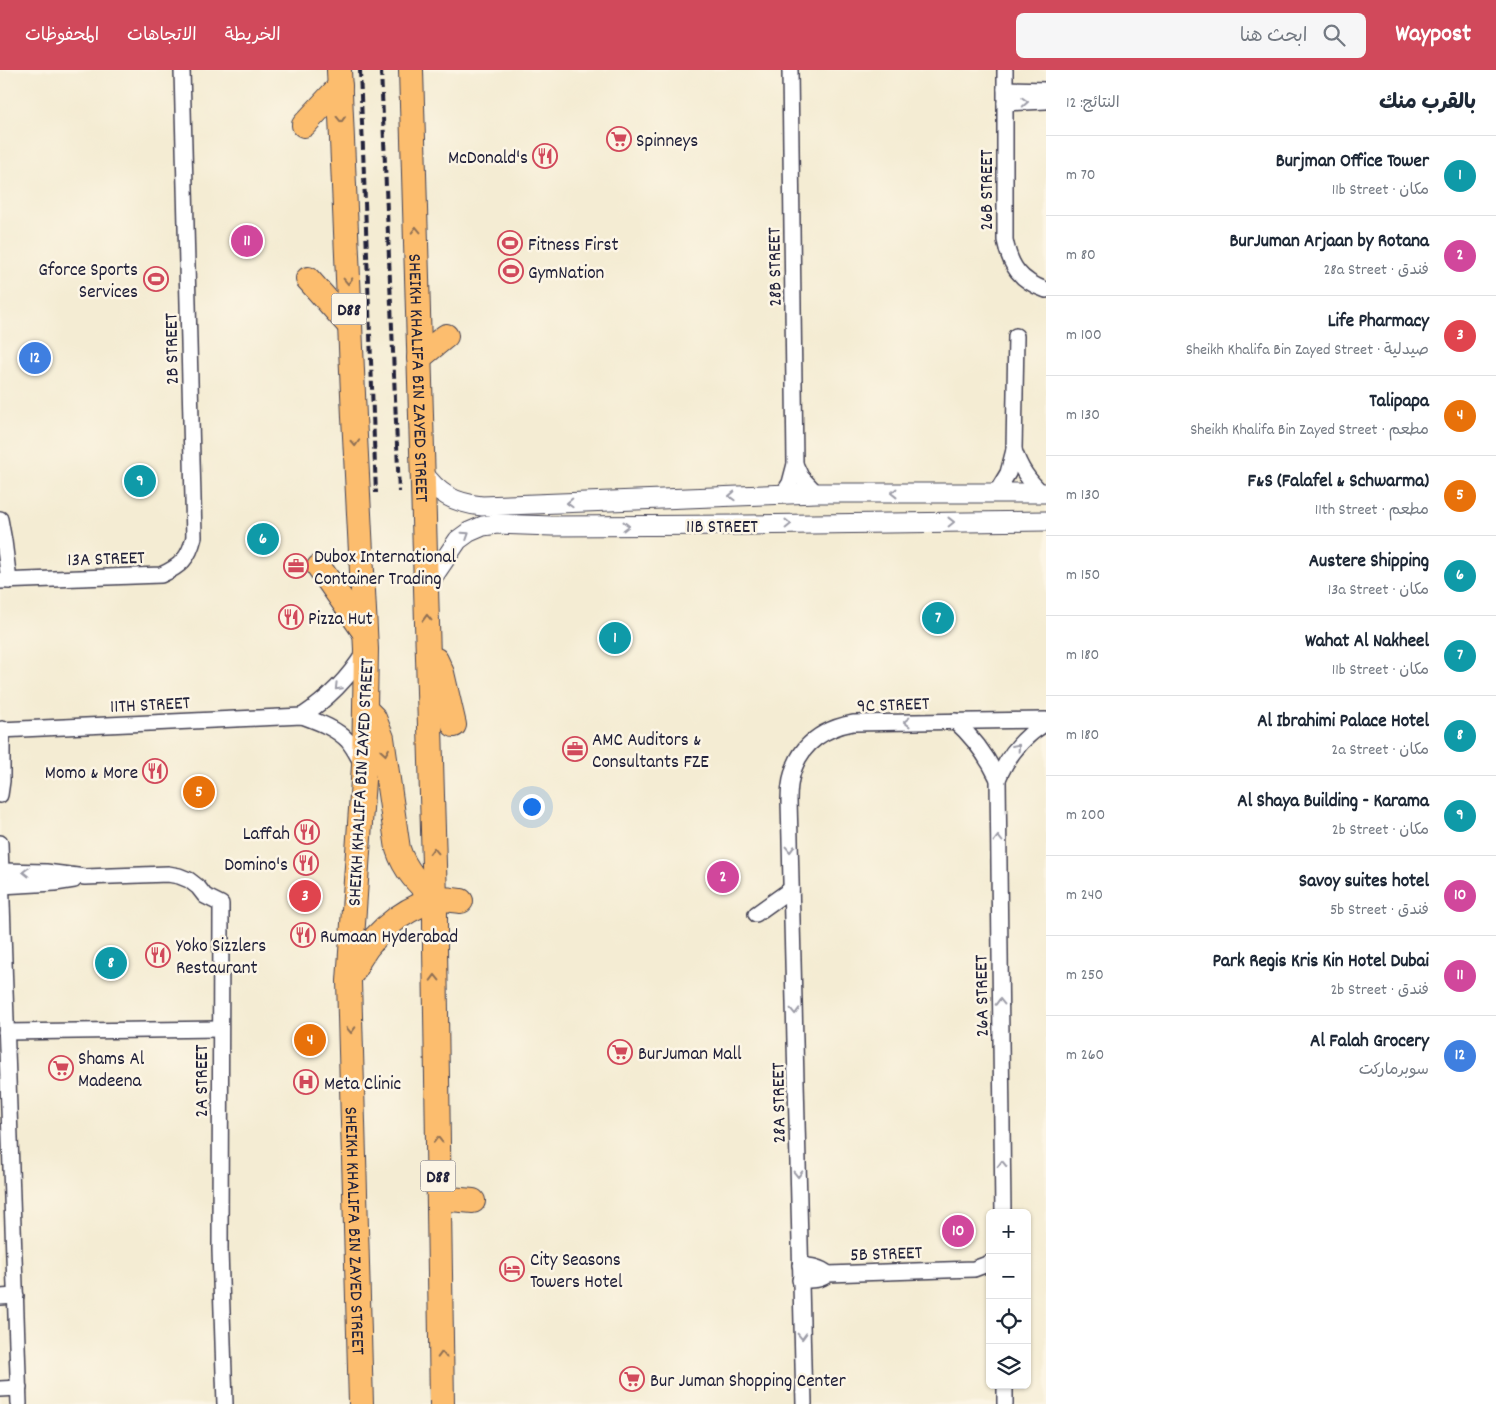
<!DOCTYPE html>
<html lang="ar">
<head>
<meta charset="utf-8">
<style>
  :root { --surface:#fff; --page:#f6f6f7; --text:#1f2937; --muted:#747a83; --line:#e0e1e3; --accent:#d1495b }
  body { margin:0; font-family:Dekko,"Playpen Sans Arabic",sans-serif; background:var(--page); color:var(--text); direction:rtl }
  .controls { position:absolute; right:15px; bottom:15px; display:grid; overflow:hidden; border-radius:8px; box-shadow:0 1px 4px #0004 }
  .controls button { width:45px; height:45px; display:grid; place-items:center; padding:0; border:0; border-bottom:1px solid var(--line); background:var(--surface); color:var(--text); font:25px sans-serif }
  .you { position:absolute; left:531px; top:736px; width:18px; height:18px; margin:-12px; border:4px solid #fff; border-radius:50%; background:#1a73e8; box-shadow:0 0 0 8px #1a73e833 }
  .badge { display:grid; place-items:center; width:32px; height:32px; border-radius:50%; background:var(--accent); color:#fff; font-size:16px; font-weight:700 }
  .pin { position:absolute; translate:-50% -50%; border:2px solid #fff; box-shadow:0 1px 5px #0006 }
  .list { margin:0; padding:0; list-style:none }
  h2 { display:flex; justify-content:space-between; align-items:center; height:65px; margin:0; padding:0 20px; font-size:21px }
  h2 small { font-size:16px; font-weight:400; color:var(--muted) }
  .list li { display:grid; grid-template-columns:32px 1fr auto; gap:15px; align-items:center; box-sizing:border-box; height:80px; padding:0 20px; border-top:1px solid var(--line) }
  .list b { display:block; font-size:19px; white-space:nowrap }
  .list p { margin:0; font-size:16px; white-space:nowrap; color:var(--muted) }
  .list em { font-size:16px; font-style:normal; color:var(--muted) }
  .icon { flex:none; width:28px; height:28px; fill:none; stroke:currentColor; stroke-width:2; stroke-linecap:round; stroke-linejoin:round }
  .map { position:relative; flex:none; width:1046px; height:1334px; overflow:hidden; direction:ltr }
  header { display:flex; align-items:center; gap:30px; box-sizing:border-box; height:70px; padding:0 25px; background:var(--accent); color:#fff }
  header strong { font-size:24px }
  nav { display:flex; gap:28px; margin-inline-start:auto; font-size:18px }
  .search { width:350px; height:45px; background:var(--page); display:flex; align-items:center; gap:12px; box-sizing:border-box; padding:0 18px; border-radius:8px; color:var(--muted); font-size:19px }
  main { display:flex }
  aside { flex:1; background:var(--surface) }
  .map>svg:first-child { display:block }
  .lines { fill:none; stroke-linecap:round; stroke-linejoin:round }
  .minor-casing { stroke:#424052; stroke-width:18 }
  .tertiary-casing { stroke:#424052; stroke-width:21 }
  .primary-casing { stroke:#424052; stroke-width:26 }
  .minor { stroke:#fff; stroke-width:15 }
  .tertiary { stroke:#fff; stroke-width:19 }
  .primary { stroke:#fcbd6e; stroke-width:24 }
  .rail { stroke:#22223b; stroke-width:4; stroke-dasharray:8 4; stroke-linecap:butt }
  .oneway { stroke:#9c9ca7 }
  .oneway2 { stroke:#8f7054 }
  .labels { text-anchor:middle; stroke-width:5; stroke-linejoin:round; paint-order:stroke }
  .shield { fill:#fcf5e5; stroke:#63616e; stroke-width:1 }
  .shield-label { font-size:18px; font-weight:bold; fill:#22223b }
  .poi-label { font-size:19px; fill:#22223b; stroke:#fcf5e5; text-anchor:start }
  .street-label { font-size:19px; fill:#22223b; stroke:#fcf5e5 }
</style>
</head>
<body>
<header>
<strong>Waypost</strong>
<div class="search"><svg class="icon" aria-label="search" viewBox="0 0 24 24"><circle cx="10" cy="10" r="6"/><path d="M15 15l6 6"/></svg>ابحث هنا</div>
<nav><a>الخريطة</a><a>الاتجاهات</a><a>المحفوظات</a></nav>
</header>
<main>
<aside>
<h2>بالقرب منك<small>النتائج: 12</small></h2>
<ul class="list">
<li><span class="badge" style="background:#0f9aa8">1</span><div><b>Burjman Office Tower</b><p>مكان · 11b Street</p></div><em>70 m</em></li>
<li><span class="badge" style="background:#d1479c">2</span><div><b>BurJuman Arjaan by Rotana</b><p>فندق · 28a Street</p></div><em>80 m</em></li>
<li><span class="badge" style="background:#e0444e">3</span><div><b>Life Pharmacy</b><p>صيدلية · Sheikh Khalifa Bin Zayed Street</p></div><em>100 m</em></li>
<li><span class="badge" style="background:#e8710a">4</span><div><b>Talipapa</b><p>مطعم · Sheikh Khalifa Bin Zayed Street</p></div><em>130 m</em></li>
<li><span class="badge" style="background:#e8710a">5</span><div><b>F&amp;S (Falafel &amp; Schwarma)</b><p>مطعم · 11th Street</p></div><em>130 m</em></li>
<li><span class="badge" style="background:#0f9aa8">6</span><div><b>Austere Shipping</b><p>مكان · 13a Street</p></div><em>150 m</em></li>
<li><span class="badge" style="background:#0f9aa8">7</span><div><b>Wahat Al Nakheel</b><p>مكان · 11b Street</p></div><em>180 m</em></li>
<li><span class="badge" style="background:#0f9aa8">8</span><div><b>Al Ibrahimi Palace Hotel</b><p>مكان · 2a Street</p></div><em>180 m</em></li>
<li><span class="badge" style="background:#0f9aa8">9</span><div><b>Al Shaya Building - Karama</b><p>مكان · 2b Street</p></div><em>200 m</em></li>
<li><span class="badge" style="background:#d1479c">10</span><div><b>Savoy suites hotel</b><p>فندق · 5b Street</p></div><em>240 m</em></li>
<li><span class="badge" style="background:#d1479c">11</span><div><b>Park Regis Kris Kin Hotel Dubai</b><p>فندق · 2b Street</p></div><em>250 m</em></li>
<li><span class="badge" style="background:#3f7fe0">12</span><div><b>Al Falah Grocery</b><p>سوبرماركت</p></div><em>260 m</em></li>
</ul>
</aside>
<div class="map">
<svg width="1046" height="1334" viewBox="0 0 1046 1334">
  <rect width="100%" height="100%" fill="#fcf5e5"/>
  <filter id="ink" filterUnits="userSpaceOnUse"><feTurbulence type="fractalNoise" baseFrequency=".02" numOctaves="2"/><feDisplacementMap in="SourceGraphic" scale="10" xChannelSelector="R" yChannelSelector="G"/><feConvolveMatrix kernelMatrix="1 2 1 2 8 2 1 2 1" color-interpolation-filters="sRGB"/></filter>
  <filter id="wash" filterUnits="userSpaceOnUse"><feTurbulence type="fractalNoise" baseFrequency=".0096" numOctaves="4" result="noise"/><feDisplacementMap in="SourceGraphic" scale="20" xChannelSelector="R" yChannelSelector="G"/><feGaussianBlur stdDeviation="1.12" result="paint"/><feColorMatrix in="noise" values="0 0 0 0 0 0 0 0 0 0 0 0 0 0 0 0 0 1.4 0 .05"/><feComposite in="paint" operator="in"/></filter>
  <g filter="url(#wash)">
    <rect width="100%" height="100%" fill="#f4ecd3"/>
  </g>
  <g filter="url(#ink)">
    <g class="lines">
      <defs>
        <g id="minor">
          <path d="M 1005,0 L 1005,170 C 1010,196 1020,211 1046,220"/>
          <path d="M 1005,19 L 1046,20"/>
          <path d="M 1005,33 L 1046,31"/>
          <path d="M 1014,380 C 1020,398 1028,410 1042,423"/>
          <path d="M 795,394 L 801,407 L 816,423"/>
          <path d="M 996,423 L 1008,403 L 1014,380 L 1016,266"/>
          <path d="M 783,424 L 790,413 L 795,394 L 790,0"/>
          <path d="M 0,449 L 4,471 L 9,511"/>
          <path d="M 0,511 L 161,505 C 181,496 189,488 194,467 L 182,0"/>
          <path d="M 302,646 C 328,629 348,609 364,583"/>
          <path d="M 955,651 C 974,668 987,686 998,709"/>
          <path d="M 0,660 L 302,646 C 318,652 336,658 348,671 C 354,678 358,687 363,695"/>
          <path d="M 0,725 L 2,711 L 2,659"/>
          <path d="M 0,773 L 19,1334"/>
          <path d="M 1,801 L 46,802 L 85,807 L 168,804 L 179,806 L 189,810 L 198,817 L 205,826 L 221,834 L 220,1180 L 225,1334"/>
          <path d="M 1,816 L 55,813 L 74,810"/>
          <path d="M 756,844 L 791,819"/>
          <path d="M 6,962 L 220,959"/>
          <path d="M 1003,1143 L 998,709 C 1008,685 1024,666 1046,653"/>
          <path d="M 800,1195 C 810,1196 820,1197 828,1204"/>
          <path d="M 800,1210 C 811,1210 820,1211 828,1204 L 974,1199 L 990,1193"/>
          <path d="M 0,1227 L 16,1226"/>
          <path d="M 1005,1315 L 1005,1334"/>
          <path d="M 0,1319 L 19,1318"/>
          <path d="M 804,1334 L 789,730 C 789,687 811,661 853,653 L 1046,650"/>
        </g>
        <g id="tertiary">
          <path d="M 422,401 C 438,424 454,433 482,436 L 816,423 L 1046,423"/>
          <path d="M 426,517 L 458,470 L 469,462 L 483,456 L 497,454 L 552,456 L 746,455 L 1046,451"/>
        </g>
        <g id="primary">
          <path id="s1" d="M 339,0 L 354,347 L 366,579 L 364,696 L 349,911 L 361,1334"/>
          <path id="s2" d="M 411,0 L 435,829 L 435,878 L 442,1334"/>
          <path d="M 304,55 L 340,16"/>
          <path d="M 308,209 L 350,256"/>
          <path d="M 419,288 L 446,266"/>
          <path d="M 319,497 L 365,563"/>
          <path d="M 436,590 L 442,603 L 454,655"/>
          <path d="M 365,639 L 374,648 L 382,668 L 398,779 C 405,801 419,814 435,829"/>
          <path d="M 353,902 C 368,868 398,841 434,830 C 441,828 453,830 461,831"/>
          <path d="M 439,1128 L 473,1131"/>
        </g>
      </defs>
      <use href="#minor" class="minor-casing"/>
      <use href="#tertiary" class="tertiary-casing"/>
      <use href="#primary" class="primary-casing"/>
      <use href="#minor" class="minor"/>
      <use href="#tertiary" class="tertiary"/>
      <use href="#primary" class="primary"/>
      <g class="rail">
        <path d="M 360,0 L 376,423"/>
        <path d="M 381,0 L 399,422"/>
      </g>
    </g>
    <defs><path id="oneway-chevron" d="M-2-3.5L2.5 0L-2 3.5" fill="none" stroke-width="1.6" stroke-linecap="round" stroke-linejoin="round" transform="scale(1.25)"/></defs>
    <g class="oneway">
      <use href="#oneway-chevron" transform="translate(1025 32) rotate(-3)"/>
      <use href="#oneway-chevron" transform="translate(894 423) rotate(180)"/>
      <use href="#oneway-chevron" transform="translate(732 426) rotate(178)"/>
      <use href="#oneway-chevron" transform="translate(570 433) rotate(178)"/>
      <use href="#oneway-chevron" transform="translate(951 452) rotate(-1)"/>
      <use href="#oneway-chevron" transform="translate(788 454) rotate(-1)"/>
      <use href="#oneway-chevron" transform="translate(626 456)"/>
      <use href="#oneway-chevron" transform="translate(466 465) rotate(-33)"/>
      <use href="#oneway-chevron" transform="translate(338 617) rotate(134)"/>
      <use href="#oneway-chevron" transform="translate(907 652) rotate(179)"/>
      <use href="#oneway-chevron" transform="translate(1017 677) rotate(-49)"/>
      <use href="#oneway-chevron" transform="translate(998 769) rotate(-90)"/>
      <use href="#oneway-chevron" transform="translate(790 779) rotate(88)"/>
      <use href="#oneway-chevron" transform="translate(26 802) rotate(-179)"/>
      <use href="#oneway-chevron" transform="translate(1000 932) rotate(-91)"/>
      <use href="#oneway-chevron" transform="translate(795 941) rotate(88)"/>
      <use href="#oneway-chevron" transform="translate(1002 1094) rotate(-91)"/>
      <use href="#oneway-chevron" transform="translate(798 1104) rotate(89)"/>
      <use href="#oneway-chevron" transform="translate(802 1266) rotate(88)"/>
    </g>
    <g class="oneway2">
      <use href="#oneway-chevron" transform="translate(341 49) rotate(88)"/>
      <use href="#oneway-chevron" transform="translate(416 160) rotate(-92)"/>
      <use href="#oneway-chevron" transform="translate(348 211) rotate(88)"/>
      <use href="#oneway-chevron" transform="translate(355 373) rotate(87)"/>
      <use href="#oneway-chevron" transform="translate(427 548) rotate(-92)"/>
      <use href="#oneway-chevron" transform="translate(385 682) rotate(81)"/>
      <use href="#oneway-chevron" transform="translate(434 781) rotate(-92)"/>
      <use href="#oneway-chevron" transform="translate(435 908) rotate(-91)"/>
      <use href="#oneway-chevron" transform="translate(351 960) rotate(88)"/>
      <use href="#oneway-chevron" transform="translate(438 1070) rotate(-91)"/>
      <use href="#oneway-chevron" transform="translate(442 1285) rotate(-91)"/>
    </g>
  </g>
  <defs>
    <symbol id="supermarket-ring" viewBox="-11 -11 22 22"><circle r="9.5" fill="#fcf5e5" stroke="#d1495b" stroke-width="1.5"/><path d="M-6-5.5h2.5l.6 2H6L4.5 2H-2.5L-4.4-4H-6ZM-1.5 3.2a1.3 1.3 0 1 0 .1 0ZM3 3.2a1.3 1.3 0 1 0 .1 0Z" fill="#d1495b"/></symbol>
    <symbol id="restaurant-ring" viewBox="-11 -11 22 22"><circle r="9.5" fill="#fcf5e5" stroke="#d1495b" stroke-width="1.5"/><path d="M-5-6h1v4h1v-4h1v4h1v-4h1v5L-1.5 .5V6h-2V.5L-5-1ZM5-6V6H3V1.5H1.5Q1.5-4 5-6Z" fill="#d1495b"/></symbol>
    <symbol id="stadium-ring" viewBox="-11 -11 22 22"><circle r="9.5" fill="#fcf5e5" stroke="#d1495b" stroke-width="1.5"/><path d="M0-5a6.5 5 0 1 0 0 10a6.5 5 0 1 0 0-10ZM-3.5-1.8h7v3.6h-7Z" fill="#d1495b"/></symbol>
    <symbol id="office-ring" viewBox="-11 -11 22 22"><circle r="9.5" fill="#fcf5e5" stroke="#d1495b" stroke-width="1.5"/><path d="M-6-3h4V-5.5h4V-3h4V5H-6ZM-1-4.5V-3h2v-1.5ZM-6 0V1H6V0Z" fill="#d1495b"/></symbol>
    <symbol id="hospital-ring" viewBox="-11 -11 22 22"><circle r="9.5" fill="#fcf5e5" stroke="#d1495b" stroke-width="1.5"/><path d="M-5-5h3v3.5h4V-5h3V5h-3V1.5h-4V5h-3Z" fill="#d1495b"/></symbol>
    <symbol id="hotel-ring" viewBox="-11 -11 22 22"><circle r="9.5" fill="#fcf5e5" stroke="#d1495b" stroke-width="1.5"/><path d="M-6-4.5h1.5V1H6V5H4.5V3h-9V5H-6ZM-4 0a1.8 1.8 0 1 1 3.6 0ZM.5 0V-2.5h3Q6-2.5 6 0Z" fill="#d1495b"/></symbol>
  </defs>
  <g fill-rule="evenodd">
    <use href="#supermarket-ring" x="605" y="55" width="28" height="28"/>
    <use href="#restaurant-ring" x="531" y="72" width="28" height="28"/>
    <use href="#stadium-ring" x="496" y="159" width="28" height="28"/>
    <use href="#stadium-ring" x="497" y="187" width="28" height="28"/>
    <use href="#stadium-ring" x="142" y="195" width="28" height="28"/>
    <use href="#office-ring" x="282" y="482" width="28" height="28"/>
    <use href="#restaurant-ring" x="277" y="533" width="28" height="28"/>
    <use href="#office-ring" x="561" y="665" width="28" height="28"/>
    <use href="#restaurant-ring" x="141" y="687" width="28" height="28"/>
    <use href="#restaurant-ring" x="293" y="748" width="28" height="28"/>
    <use href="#restaurant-ring" x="292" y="779" width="28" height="28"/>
    <use href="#restaurant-ring" x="289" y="851" width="28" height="28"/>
    <use href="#restaurant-ring" x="144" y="871" width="28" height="28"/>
    <use href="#supermarket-ring" x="606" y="968" width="28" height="28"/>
    <use href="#supermarket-ring" x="47" y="984" width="28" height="28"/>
    <use href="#hospital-ring" x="292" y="998" width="28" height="28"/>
    <use href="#hotel-ring" x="498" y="1185" width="28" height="28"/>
    <use href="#supermarket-ring" x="618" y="1295" width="28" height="28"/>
  </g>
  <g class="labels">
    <g class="shield">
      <rect x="331.5" y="223.5" width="35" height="31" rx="4"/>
      <rect x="420.5" y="1090.5" width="35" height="31" rx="4"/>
    </g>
    <g class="shield-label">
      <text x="349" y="245">D88</text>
      <text x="438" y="1112">D88</text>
    </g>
    <g class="poi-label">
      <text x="636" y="76">Spinneys</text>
      <text x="528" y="93" text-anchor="end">McDonald's</text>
      <text x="528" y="180">Fitness First</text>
      <text x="138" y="205" text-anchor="end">Gforce Sports<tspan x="138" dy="22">Services</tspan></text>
      <text x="528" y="208">GymNation</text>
      <text x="314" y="492">Dubox International<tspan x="314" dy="22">Container Trading</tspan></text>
      <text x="308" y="554">Pizza Hut</text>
      <text x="592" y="675">AMC Auditors &amp;<tspan x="592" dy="22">Consultants FZE</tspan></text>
      <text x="138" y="708" text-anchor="end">Momo &amp; More</text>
      <text x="290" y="769" text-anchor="end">Laffah</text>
      <text x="288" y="800" text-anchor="end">Domino's</text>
      <text x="320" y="872">Rumaan Hyderabad</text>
      <text x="176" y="881">Yoko Sizzlers<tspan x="176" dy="22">Restaurant</tspan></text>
      <text x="638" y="989">BurJuman Mall</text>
      <text x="78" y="994">Shams Al<tspan x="78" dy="22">Madeena</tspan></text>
      <text x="324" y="1019">Meta Clinic</text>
      <text x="530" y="1195">City Seasons<tspan x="530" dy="22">Towers Hotel</tspan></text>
      <text x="650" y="1316">Bur Juman Shopping Center</text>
    </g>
    <g class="street-label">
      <text transform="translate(985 120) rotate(-90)" y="7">26B STREET</text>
      <text transform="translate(773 197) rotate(-91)" y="7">28B STREET</text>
      <text transform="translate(170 279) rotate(-91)" y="7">2B STREET</text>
      <text dy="7" stroke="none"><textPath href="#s2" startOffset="308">SHEIKH KHALIFA BIN ZAYED STREET</textPath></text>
      <text x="722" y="462">11B STREET</text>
      <text transform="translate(106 487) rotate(-2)" y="7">13A STREET</text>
      <text transform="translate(150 633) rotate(-3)" y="7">11TH STREET</text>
      <text transform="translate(893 633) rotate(-2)" y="7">9C STREET</text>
      <text transform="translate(359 712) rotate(-87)" y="7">SHEIKH KHALIFA BIN ZAYED STREET</text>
      <text transform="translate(980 926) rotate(-91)" y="7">26A STREET</text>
      <text transform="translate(200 1011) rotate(-90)" y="7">2A STREET</text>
      <text transform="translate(777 1033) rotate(-91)" y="7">28A STREET</text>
      <text dy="7" stroke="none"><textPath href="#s1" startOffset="1162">SHEIKH KHALIFA BIN ZAYED STREET</textPath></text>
      <text transform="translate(886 1182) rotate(-2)" y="7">5B STREET</text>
    </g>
  </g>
</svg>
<div class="controls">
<button>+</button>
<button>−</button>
<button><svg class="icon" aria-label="locate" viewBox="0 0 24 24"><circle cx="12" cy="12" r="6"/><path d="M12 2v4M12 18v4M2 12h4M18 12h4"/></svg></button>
<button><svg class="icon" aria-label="layers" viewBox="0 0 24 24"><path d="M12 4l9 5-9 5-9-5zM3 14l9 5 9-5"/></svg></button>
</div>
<div class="you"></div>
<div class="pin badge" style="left:615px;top:568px;background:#0f9aa8">1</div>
<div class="pin badge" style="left:723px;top:807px;background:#d1479c">2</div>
<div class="pin badge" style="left:305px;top:826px;background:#e0444e">3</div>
<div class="pin badge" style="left:310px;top:970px;background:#e8710a">4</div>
<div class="pin badge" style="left:199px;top:722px;background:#e8710a">5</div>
<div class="pin badge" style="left:263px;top:469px;background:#0f9aa8">6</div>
<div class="pin badge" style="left:938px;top:548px;background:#0f9aa8">7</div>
<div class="pin badge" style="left:111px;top:893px;background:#0f9aa8">8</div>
<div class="pin badge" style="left:140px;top:411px;background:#0f9aa8">9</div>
<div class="pin badge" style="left:958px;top:1161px;background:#d1479c">10</div>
<div class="pin badge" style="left:247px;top:171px;background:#d1479c">11</div>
<div class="pin badge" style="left:35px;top:288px;background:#3f7fe0">12</div>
</div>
</main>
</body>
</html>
